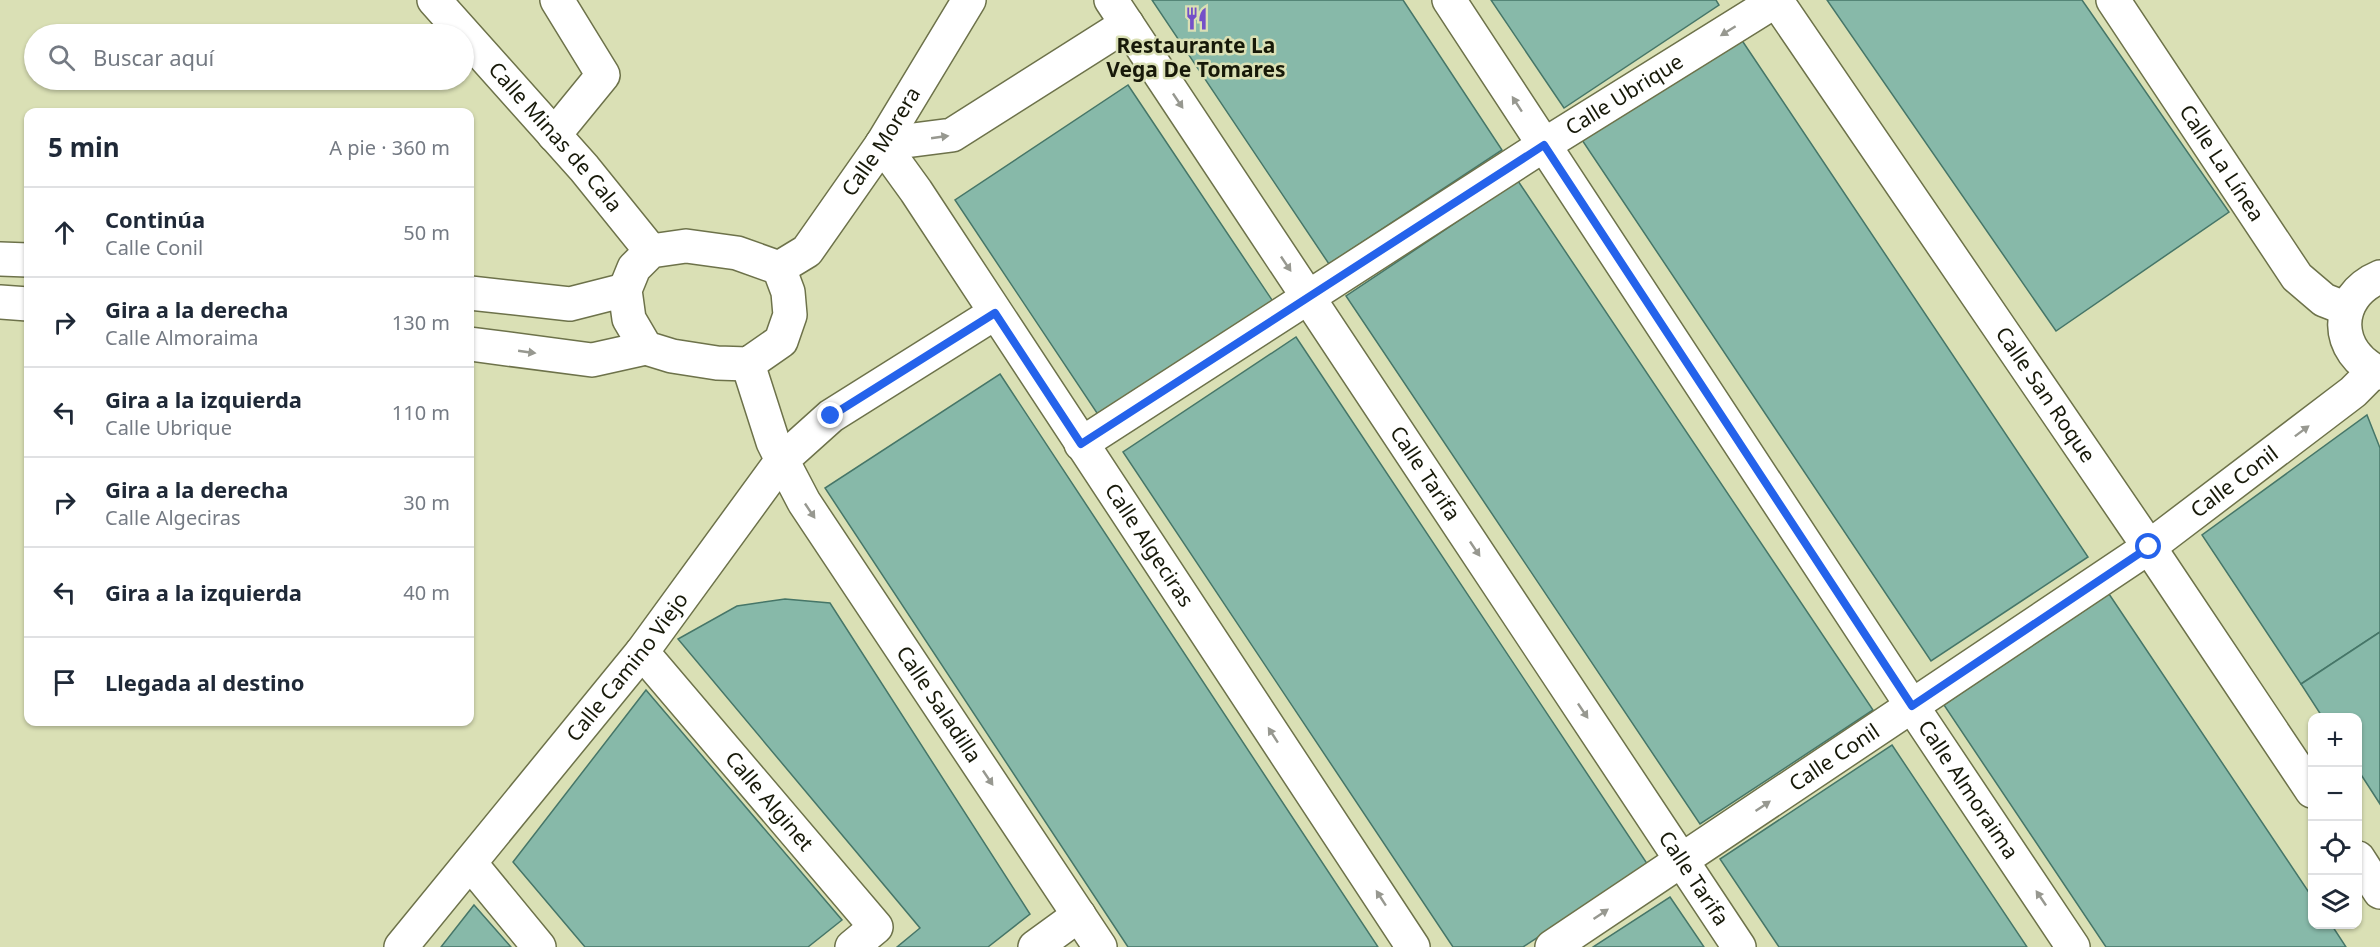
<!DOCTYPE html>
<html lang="es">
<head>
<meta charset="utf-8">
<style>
  :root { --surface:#fff; --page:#f6f6f7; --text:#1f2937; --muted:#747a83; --line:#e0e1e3 }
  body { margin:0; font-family:"Noto Sans",sans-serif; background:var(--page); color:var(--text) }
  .controls { position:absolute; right:18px; bottom:18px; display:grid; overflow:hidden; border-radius:12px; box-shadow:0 2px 4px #0004 }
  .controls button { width:54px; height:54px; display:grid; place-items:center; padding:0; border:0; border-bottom:2px solid var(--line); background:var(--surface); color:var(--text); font:30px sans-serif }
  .stop { position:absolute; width:18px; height:18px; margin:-14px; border:4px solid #2563eb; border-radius:50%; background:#fff }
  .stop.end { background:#2563eb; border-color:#fff; box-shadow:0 2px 6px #0008 }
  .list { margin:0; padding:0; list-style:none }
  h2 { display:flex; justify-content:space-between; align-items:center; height:78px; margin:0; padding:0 24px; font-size:26px }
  h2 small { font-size:20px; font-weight:400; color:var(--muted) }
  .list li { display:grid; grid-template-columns:39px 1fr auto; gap:18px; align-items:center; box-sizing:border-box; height:90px; padding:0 24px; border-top:2px solid var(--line) }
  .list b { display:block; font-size:22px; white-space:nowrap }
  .list p { margin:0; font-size:20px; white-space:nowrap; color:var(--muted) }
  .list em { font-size:20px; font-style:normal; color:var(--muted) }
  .icon { flex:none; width:33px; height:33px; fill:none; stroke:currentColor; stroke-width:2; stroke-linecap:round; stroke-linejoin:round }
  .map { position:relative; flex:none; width:2380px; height:947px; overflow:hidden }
  .search { position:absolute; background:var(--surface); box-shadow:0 2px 4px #0004; left:24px; top:24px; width:450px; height:66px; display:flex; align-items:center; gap:15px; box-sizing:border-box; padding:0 21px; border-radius:33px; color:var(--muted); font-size:22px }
  .panel { position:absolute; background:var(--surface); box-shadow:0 2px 4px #0004; left:24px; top:108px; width:450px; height:618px; border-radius:12px }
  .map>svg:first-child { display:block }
  .building { fill:#87b9a9; stroke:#467668; stroke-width:1.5 }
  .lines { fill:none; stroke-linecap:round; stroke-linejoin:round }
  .minor-casing { stroke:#6d724a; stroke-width:36 }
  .minor { stroke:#fff; stroke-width:33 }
  .oneway { fill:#979890 }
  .route { stroke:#2563eb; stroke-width:8 }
  .labels { text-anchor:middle; stroke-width:5; stroke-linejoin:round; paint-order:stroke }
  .poi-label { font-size:21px; font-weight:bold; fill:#171909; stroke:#dae0b5 }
  .street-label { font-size:21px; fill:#171909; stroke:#dae0b5 }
</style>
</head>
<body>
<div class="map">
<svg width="2380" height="947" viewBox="0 0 2380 947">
  <rect width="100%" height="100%" fill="#dae0b5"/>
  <g class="building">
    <path d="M 1152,0 L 1403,0 L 1502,150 L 1329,264 Z"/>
    <path d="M 1491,0 L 1716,0 L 1719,5 L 1564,108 Z"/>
    <path d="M 1827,0 L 2082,0 L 2229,212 L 2056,331 Z"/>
    <path d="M 1739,36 L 2088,557 L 1931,661 L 1582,140 Z"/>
    <path d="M 1128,85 L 1274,303 L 1101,419 L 955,200 Z"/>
    <path d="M 1518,181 L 1873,710 L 1700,824 L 1346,296 Z"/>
    <path d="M 1296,337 L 1648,865 L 1523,947 L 1453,947 L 1123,452 Z"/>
    <path d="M 1000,374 L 1378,947 L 1128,947 L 825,488 Z"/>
    <path d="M 2367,415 L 2380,448 L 2380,632 L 2301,684 L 2202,535 Z"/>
    <path d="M 2109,594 L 2312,897 L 2312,924 L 2331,924 L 2346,947 L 2106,947 L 1944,705 Z"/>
    <path d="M 785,599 L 830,603 L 1030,914 L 988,947 L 897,947 L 920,928 L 678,639 L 737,606 Z"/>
    <path d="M 2380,632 L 2380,804 L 2358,770 L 2358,718 L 2323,718 L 2301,684 Z"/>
    <path d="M 646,690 L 842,920 L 808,947 L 585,947 L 513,862 Z"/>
    <path d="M 1892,745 L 2027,947 L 1779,947 L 1720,859 Z"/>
    <path d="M 1670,897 L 1704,947 L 1593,947 Z"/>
    <path d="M 474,905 L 511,947 L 441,947 Z"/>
  </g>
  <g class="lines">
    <defs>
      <g id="minor">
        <path id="s1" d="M 434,0 L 584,168 L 651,251"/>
        <path id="s2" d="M 1111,0 L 1739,947"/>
        <path id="s3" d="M 1449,0 L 1912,706 L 2073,947"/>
        <path id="s4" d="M 1776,0 L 2149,547 L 2312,791"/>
        <path id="s5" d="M 2113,0 L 2297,277 L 2324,300 L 2347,309"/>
        <path d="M 554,135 L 603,75 L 557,0"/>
        <path id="s6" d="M 882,144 L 916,191 L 1413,947"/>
        <path d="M 882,144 L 952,135 L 1127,24"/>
        <path d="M 686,246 L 737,253 L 779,268 L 788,292 L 790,315 L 781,341 L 748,364 L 717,363 L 672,356 L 646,348 L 629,319 L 625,290 L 634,268 L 651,251 Z"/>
        <path d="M 0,259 L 28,260"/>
        <path id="s7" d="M 779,268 L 807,251 L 882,144 L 969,0"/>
        <path d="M 2380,277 C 2332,297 2334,353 2380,373"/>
        <path d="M 470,293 L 570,304 L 625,290"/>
        <path d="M 0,302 L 28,304"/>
        <path id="s8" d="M 995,313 L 831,416 L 782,460 L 804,502 L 1100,947"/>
        <path d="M 470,344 L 592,360 L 646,348"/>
        <path id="s9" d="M 1081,444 L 1544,145 L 1777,0"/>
        <path id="s10" d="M 642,652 L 876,927 L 852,947"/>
        <path d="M 2358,858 L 2380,892"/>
        <path d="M 470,863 L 539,947"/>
        <path id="s11" d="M 401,947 L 642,652 L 782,460 L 773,442 L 748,364"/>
        <path d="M 1035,947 L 1079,915"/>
        <path id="s12" d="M 1552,947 L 2149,547 L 2353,392 L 2374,371"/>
      </g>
    </defs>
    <use href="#minor" class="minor-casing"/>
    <use href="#minor" class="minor"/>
  </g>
  <defs><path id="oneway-solid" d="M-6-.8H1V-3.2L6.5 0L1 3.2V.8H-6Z" transform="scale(1.5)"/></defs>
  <g class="oneway">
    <use href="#oneway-solid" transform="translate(1728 31) rotate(148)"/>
    <use href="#oneway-solid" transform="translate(1178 101) rotate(56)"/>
    <use href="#oneway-solid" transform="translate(1517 104) rotate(-123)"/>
    <use href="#oneway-solid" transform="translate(940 137) rotate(-8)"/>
    <use href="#oneway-solid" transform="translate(1286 264) rotate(56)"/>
    <use href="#oneway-solid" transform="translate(527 352) rotate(8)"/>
    <use href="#oneway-solid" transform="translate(2302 431) rotate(-37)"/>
    <use href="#oneway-solid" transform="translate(810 511) rotate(56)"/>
    <use href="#oneway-solid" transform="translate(1475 549) rotate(56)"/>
    <use href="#oneway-solid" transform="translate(1583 711) rotate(56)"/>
    <use href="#oneway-solid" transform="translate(1273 735) rotate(-123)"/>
    <use href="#oneway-solid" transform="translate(988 778) rotate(56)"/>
    <use href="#oneway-solid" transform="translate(1763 806) rotate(-34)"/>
    <use href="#oneway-solid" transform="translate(1381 898) rotate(-123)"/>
    <use href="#oneway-solid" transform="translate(2041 898) rotate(-124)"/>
    <use href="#oneway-solid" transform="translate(1601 914) rotate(-34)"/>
  </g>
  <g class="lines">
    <path class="route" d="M 831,416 L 995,313 L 1081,444 L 1544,145 L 1912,706 L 2149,547"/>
  </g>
  <defs>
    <symbol id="restaurant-bare" viewBox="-9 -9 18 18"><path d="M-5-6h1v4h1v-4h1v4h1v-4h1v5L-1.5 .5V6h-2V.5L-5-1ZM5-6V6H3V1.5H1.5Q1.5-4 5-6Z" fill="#744fc8" stroke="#dae0b5" stroke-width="2.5" paint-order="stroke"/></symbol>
  </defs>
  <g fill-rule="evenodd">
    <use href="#restaurant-bare" x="1180" y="2" width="33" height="33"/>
  </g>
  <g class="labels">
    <g class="poi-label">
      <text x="1196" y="53">Restaurante La<tspan x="1196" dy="24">Vega De Tomares</tspan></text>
    </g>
    <g class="street-label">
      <text dy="7" stroke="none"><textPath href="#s9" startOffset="646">Calle Ubrique</textPath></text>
      <text dy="7" stroke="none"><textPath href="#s1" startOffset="183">Calle Minas de Cala</textPath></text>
      <text dy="7" stroke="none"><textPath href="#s7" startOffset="165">Calle Morera</textPath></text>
      <text dy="7" stroke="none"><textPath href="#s5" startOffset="196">Calle La Línea</textPath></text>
      <text dy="7" stroke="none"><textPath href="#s4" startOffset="478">Calle San Roque</textPath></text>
      <text dy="7" stroke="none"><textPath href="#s2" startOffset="568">Calle Tarifa</textPath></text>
      <text dy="7" stroke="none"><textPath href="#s12" startOffset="826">Calle Conil</textPath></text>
      <text dy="7" stroke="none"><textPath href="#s6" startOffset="482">Calle Algeciras</textPath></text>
      <text dy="7" stroke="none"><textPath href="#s11" startOffset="360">Calle Camino Viejo</textPath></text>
      <text dy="7" stroke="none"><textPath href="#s8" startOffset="550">Calle Saladilla</textPath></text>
      <text dy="7" stroke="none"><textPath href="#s12" startOffset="340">Calle Conil</textPath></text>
      <text dy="7" stroke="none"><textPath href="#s3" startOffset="945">Calle Almoraima</textPath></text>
      <text dy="7" stroke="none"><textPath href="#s10" startOffset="196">Calle Alginet</textPath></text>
      <text dy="7" stroke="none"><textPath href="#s2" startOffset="1054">Calle Tarifa</textPath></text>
    </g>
  </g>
</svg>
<div class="controls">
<button>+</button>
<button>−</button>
<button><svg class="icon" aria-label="locate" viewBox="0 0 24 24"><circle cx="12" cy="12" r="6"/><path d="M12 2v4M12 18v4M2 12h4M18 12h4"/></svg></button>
<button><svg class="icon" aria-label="layers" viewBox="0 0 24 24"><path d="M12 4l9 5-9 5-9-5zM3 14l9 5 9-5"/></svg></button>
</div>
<div class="stop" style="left:2149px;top:547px"></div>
<div class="stop end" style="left:831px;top:416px"></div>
<div class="search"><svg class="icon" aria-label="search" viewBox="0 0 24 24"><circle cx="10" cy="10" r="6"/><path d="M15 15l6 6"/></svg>Buscar aquí</div>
<section class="panel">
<h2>5 min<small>A pie · 360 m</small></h2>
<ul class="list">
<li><svg class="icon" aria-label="ahead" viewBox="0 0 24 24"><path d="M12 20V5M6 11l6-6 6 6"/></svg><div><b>Continúa</b><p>Calle Conil</p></div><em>50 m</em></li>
<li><svg class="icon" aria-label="right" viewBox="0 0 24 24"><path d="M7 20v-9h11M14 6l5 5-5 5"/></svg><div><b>Gira a la derecha</b><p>Calle Almoraima</p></div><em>130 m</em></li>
<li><svg class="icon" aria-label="left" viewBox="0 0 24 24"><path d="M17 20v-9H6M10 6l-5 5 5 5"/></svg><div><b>Gira a la izquierda</b><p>Calle Ubrique</p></div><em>110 m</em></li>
<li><svg class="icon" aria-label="right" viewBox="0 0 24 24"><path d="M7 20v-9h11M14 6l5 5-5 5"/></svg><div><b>Gira a la derecha</b><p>Calle Algeciras</p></div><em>30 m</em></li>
<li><svg class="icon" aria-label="left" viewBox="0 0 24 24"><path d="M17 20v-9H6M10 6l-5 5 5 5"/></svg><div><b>Gira a la izquierda</b></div><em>40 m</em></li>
<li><svg class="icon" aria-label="arrive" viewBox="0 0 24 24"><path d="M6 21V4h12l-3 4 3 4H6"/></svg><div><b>Llegada al destino</b></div></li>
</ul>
</section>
</div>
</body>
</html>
